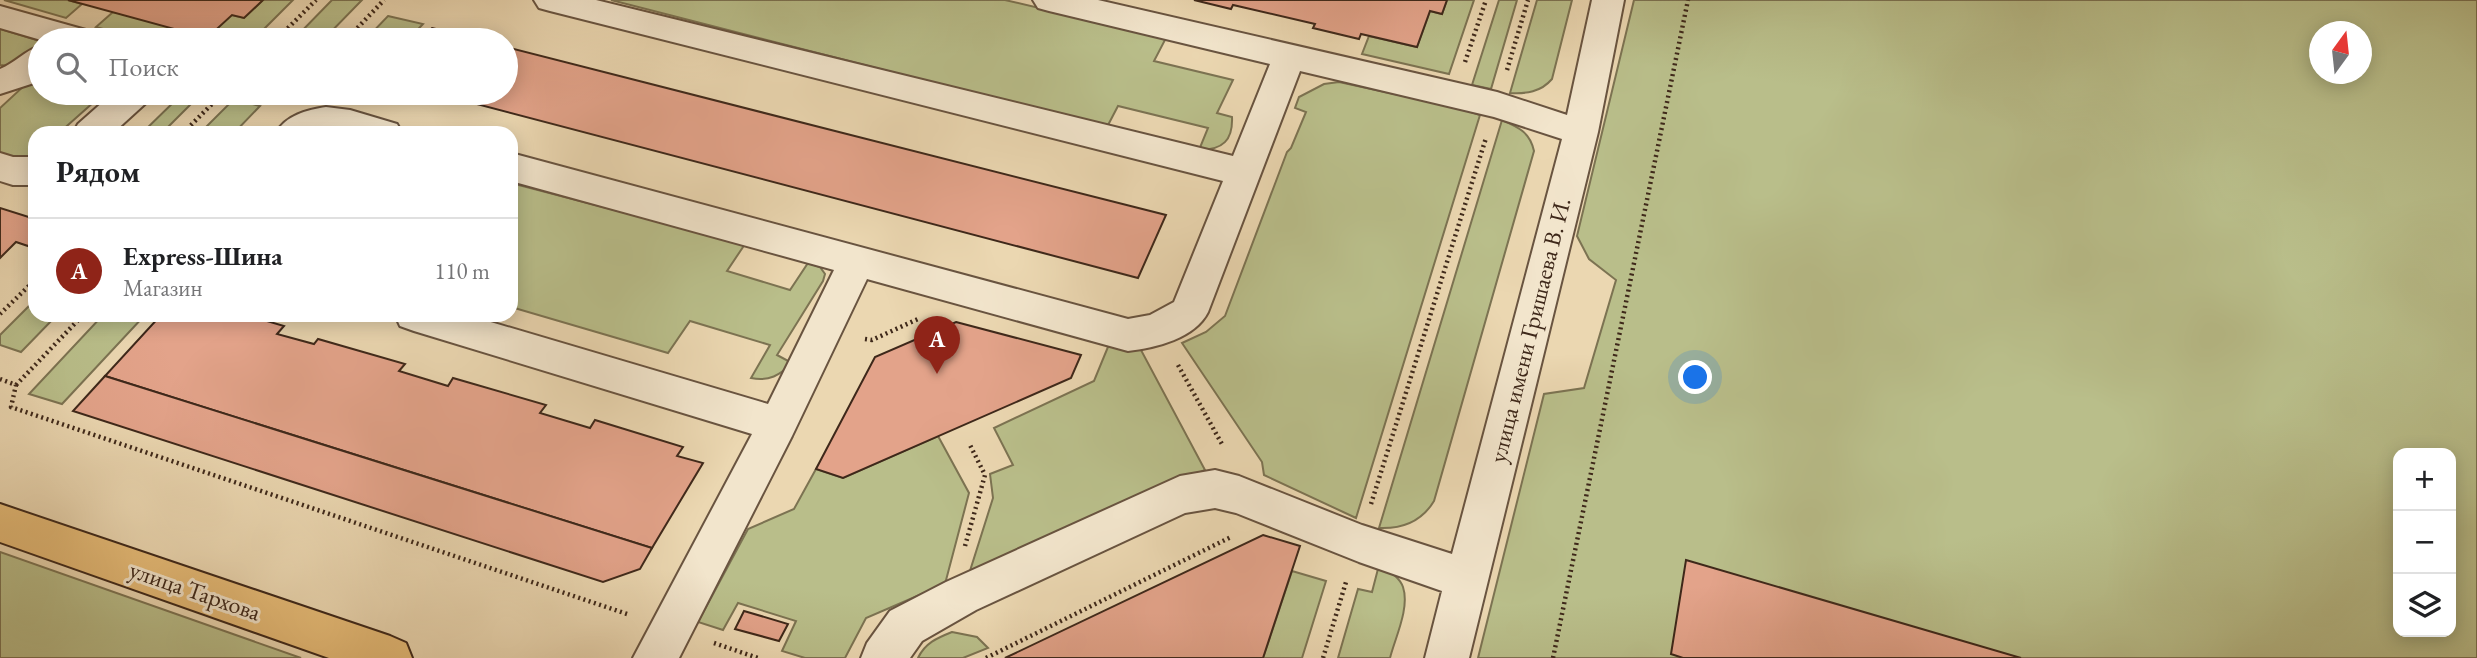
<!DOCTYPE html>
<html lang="ru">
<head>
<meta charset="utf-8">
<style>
  :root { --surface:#fff; --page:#f2f2f2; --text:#202124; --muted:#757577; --line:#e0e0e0; --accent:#8f2418 }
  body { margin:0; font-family:"EB Garamond",serif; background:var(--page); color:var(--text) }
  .controls { position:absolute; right:21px; bottom:21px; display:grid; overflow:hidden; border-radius:14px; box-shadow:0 4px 18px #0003 }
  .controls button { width:63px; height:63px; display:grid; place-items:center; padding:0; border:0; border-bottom:2px solid var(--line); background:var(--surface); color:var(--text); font:35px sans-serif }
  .compass { position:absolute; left:2309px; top:21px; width:63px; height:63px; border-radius:50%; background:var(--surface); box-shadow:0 4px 18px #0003; rotate:15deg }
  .you { position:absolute; left:1696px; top:378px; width:24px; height:24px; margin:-18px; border:5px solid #fff; border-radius:50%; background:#1a73e8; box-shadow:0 0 0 10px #1a73e833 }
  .badge { display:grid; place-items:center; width:46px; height:46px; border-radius:50%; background:var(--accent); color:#fff; font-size:23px; font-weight:700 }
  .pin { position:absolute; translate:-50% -58px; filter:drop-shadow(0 2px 4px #0008) }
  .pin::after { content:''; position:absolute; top:37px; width:24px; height:21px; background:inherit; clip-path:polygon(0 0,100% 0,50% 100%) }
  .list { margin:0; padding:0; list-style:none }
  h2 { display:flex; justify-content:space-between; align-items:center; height:91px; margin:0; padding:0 28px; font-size:30px }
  h2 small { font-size:23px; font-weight:400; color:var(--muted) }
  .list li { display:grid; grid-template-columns:46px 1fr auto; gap:21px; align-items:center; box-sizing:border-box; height:105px; padding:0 28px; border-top:2px solid var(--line) }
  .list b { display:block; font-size:26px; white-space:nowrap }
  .list p { margin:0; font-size:23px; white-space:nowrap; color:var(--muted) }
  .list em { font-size:23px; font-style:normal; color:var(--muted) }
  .icon { flex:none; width:38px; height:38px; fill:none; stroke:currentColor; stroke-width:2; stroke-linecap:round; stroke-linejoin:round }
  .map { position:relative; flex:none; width:2477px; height:658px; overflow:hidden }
  .search { position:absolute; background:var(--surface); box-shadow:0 4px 18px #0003; left:28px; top:28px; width:490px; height:77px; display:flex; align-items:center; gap:18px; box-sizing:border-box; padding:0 24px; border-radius:38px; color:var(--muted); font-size:26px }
  .panel { position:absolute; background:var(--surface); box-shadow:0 4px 18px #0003; left:28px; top:126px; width:490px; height:196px; border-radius:21px }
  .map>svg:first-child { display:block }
  .green { fill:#b9be8a; stroke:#7c7352; stroke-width:2; fill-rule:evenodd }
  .building { fill:#e3a38a; stroke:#3e281a; stroke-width:2 }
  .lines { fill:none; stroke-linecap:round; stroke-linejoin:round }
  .minor-casing { stroke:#695440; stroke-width:4 }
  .major-casing { stroke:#3e281a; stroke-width:4 }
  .path { stroke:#3e281a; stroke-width:4.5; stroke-dasharray:2 3.5; stroke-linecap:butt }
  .minor { fill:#f2e5cc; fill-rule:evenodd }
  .major { fill:#e6bc78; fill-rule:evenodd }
  .labels { text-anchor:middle; stroke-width:6; stroke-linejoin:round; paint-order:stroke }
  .street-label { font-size:24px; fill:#3e281a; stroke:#f2e5cc }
</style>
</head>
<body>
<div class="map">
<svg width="2477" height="658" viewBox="0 0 2477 658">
  <rect width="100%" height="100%" fill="#ebd7b1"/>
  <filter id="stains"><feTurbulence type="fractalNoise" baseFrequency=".00286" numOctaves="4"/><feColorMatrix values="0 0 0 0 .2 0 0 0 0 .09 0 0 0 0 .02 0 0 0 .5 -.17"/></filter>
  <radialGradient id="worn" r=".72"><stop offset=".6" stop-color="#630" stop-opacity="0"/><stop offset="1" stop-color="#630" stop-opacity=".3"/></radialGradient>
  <g class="green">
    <path d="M 4,0 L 68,0 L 82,4 L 66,18 Z"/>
    <path d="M 263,0 L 293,0 L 253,40 L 142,40 L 96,27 L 113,12 L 232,15 L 244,18 Z"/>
    <path d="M 332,0 L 362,0 L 323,40 L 293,40 Z"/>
    <path d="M 611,0 L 1005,0 L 1166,38 L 1154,61 L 1233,80 L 1217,113 L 1232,117 C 1233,140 1223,150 1199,150 L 1208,128 L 1118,106 L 1107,127 Z"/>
    <path d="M 1447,0 L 1474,0 L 1449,74 L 1362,54 L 1369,36 L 1417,47 L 1430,11 L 1442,14 Z"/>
    <path d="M 1499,0 L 1517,0 L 1491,89 L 1472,85 Z"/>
    <path d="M 1537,0 L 1572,0 L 1552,79 C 1541,92 1526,94 1510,93 Z"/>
    <path d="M 1634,0 L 2477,0 L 2477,658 L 1478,658 L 1544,394 L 1584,388 L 1616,280 L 1589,259 L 1577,236 ZM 2320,32 L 2362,32 L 2362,74 L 2320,74 ZM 2398,453 L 2451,453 L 2451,632 L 2398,632 Z"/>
    <path d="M 388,16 L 423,24 L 408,40 L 365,40 Z"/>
    <path d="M 0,29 L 40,41 L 40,45 L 10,66 L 0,65 Z"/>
    <path d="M 40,71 L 40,93 L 104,93 L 59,133 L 35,133 L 35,155 L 21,162 L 0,159 L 0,108 Z"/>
    <path d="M 1339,82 L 1459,108 L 1480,115 L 1356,518 L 1264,475 L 1262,462 L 1182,343 L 1206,332 L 1225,316 L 1287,152 L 1291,148 L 1306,112 L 1295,108 L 1299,97 L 1324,84 Z"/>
    <path d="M 183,93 L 202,93 L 162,133 L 142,133 Z"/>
    <path d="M 234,99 L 260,106 L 234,133 L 200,133 Z"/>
    <path d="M 1502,120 C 1518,127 1530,132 1534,151 L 1434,501 C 1422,521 1402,529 1379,528 Z"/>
    <path d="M 511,183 L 745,244 L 727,271 L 790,290 L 808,263 L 820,267 L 825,274 L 823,281 L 777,355 L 792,363 C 780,375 769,382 751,378 L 770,345 L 690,321 L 668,353 L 511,307 Z"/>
    <path d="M 35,300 L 35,315 L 57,315 L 21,352 L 0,345 L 0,335 Z"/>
    <path d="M 103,315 L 145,315 L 62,404 L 29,394 Z"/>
    <path d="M 1110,342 L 1141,350 L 1205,470 L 969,574 L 993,498 L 990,474 L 1013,465 L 994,428 L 1094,381 Z"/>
    <path d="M 938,436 L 969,493 L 945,584 L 866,618 L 845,658 L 805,658 L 782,651 L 796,621 L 738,603 L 723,630 L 698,622 L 748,529 L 794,509 L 816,469 L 843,478 Z"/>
    <path d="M 0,552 L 301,658 L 0,658 Z"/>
    <path d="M 1379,565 C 1388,571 1399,576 1403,587 C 1410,608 1395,638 1390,658 L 1338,658 L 1358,589 L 1372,592 Z"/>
    <path d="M 1292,571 L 1326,581 L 1302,658 L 1263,658 Z"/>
    <path d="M 952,632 L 977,637 L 988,648 L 963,658 L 918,658 C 925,643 937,638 952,632 Z"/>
  </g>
  <g class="building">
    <path d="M 68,0 L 263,0 L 244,18 L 232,15 L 207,38 Z"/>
    <path d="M 1194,0 L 1447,0 L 1442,14 L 1430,11 L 1417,47 L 1361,34 L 1359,39 L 1313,28 L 1315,24 L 1233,5 L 1231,9 Z"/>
    <path d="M 432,28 L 479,40 L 421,40 Z"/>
    <path d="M 506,47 L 839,132 L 1166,215 L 1138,278 L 435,93 L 506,93 Z"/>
    <path d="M 0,208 L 35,219 L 35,239 L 28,246 L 16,242 L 0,258 Z"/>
    <path d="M 161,315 L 246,315 L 284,326 L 277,334 L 314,344 L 318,339 L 405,364 L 399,371 L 448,386 L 453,378 L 546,405 L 540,413 L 590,428 L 595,420 L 683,447 L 677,456 L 703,463 L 652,548 L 105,376 Z"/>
    <path d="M 956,322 L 1081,355 L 1071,378 L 843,478 L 816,469 L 875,357 Z"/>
    <path d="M 105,376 L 652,548 L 640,569 L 603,582 L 73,411 Z"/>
    <path d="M 1263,535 L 1300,546 L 1263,658 L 1005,658 Z"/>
    <path d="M 1686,560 L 2021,658 L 1683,658 L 1671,654 Z"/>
    <path d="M 744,611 L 788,624 L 779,641 L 735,629 Z"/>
  </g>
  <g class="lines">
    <defs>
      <g id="minor">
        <path d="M 534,0 L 596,0 L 1233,156 L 1270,64 L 1049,11 L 1038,8 L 1033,0 L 1098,0 L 1497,92 L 1567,115 L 1592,0 L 1624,0 L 1598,132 L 1469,658 L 1425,658 L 1442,591 L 1359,562 L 1236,513 L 1215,508 L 1185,513 L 976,610 L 922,641 L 910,658 L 861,658 L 867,643 L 890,611 L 946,582 L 1180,476 L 1215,470 L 1239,476 L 1362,525 L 1452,554 L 1562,139 L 1494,117 L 1300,71 L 1208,312 C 1195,338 1156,348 1128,351 L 867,279 L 792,436 L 679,658 L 633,658 L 752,434 L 414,331 L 400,326 L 395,315 L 467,315 L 768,404 L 834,270 L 511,181 L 511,153 L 1128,319 L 1150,315 L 1174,302 L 1223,181 L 550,11 L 539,8 Z"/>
        <path d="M 0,6 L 93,32 L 98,40 L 41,40 L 0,28 Z"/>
        <path d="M 40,46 L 40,77 L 34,83 L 0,94 L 0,69 C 15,63 24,51 40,46 Z"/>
        <path d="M 113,93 L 152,93 L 147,102 L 113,133 L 73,133 L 78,124 Z"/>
        <path d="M 326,107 L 350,110 L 397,124 L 402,133 L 276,133 C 286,115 307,110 326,107 Z"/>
        <path d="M 0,153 L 13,157 L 35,157 L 35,185 L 13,185 L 0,181 Z"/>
      </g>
      <path id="major" d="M 0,504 L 390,636 L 406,643 L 412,658 L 329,658 L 0,542 Z"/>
    </defs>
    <use href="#minor" class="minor-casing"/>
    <use href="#major" class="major-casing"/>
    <g class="path">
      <path d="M 276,40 L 316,0"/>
      <path d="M 346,40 L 384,0"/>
      <path d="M 1465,62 L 1486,0"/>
      <path d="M 1507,70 L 1528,0"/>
      <path d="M 232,93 L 269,103"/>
      <path d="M 183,133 L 223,93"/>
      <path d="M 0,314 L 35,280"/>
      <path d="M 865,339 L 872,340 L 918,319"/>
      <path d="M 1178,365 L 1223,446"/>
      <path d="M 0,379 L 16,385 L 11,407 L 630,615"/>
      <path d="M 16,385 L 83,315"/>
      <path d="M 1371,504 L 1486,138"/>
      <path d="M 965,546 L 985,475 L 969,443"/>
      <path d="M 714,643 L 758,658"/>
      <path d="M 986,658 L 1231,537"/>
      <path d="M 1323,658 L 1346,582"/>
      <path d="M 1553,658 L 1688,0"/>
    </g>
    <use href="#minor" class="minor"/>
    <use href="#major" class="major"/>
  </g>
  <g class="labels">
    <g class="street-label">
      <text transform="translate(1530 330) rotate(-76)" y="8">улица имени Гришаева В. И.</text>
      <text transform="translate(195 591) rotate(19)" y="8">улица Тархова</text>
    </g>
  </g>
  <rect width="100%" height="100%" filter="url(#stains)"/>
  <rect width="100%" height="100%" fill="url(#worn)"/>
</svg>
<div class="controls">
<button>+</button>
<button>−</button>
<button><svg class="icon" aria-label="layers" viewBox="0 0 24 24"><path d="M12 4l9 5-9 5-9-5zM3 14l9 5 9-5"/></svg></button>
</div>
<svg class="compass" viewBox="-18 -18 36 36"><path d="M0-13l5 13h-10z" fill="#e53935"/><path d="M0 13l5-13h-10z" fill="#757577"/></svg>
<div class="you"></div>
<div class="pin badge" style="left:937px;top:374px">A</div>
<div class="search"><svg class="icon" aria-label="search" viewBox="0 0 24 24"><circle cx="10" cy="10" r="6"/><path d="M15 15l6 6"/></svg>Поиск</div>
<section class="panel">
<h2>Рядом<small></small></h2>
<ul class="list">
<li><span class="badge">A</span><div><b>Express-Шина</b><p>Магазин</p></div><em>110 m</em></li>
</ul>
</section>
</div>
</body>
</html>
